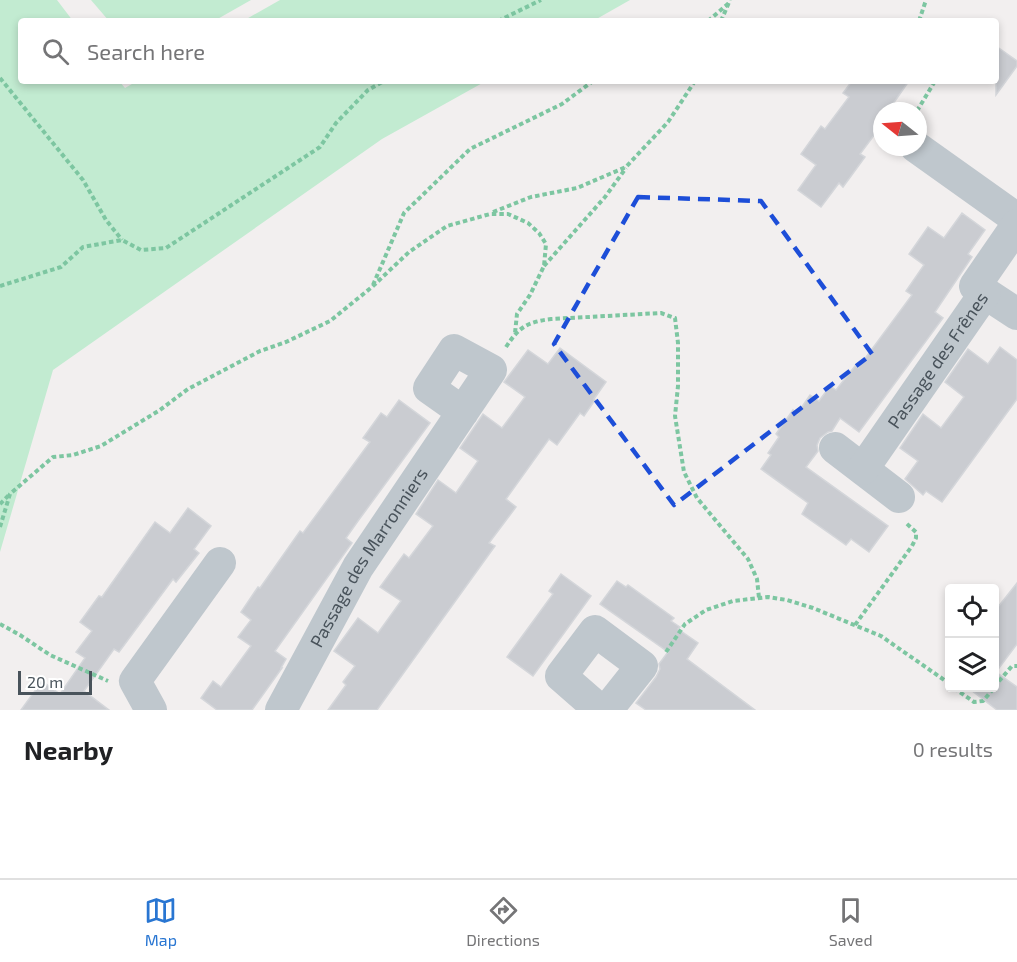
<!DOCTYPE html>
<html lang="en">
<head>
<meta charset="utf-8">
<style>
  :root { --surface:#fff; --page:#f2f2f2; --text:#202124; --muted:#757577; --line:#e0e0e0; --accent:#2976d2 }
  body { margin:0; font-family:"Exo 2",sans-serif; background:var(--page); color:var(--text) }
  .controls { position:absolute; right:18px; bottom:18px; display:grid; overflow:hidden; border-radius:6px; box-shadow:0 3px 9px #0003 }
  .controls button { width:54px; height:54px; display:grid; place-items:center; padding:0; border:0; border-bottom:2px solid var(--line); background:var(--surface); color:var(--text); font:30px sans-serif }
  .compass { position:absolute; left:873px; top:102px; width:54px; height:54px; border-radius:50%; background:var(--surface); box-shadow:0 3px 9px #0003; rotate:287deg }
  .scale { position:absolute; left:18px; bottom:15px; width:74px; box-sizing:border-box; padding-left:6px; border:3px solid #49535b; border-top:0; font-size:16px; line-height:21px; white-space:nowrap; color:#49535b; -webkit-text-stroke:4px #fff; paint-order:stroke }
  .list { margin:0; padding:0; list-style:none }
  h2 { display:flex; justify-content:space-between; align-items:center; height:78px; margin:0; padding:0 24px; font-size:26px }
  h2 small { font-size:20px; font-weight:400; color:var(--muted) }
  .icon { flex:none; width:33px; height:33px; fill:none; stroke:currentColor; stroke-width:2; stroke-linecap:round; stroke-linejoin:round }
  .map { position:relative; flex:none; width:1017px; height:710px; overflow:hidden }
  .search { position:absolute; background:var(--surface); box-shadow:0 3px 9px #0003; left:18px; right:18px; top:18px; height:66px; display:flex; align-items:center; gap:15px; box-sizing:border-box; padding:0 21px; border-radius:6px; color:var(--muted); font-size:22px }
  .sheet { height:168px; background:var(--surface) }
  nav { display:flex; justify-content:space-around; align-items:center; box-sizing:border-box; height:84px; border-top:2px solid var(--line); background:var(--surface); font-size:16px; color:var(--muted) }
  nav a { display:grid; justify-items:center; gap:3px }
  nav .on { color:var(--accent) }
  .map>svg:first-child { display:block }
  .green { fill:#c2ebd1 }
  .building { fill:#caccd1; stroke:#d4d6da; stroke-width:1.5 }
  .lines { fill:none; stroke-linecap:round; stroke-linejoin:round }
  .path { stroke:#7dc6a1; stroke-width:4; stroke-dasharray:4.5 3; stroke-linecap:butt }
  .minor { stroke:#bfc7cd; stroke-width:32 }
  .marked { fill:none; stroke:#1d4ed8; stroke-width:4.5; stroke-dasharray:12 8; stroke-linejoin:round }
  .labels { text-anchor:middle; stroke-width:4.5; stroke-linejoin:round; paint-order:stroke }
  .street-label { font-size:18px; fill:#49535b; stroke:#fff }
</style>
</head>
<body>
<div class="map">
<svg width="1017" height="710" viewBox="0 0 1017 710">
  <rect width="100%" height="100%" fill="#f2efef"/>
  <g class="green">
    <path d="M 0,0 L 57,0 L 73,21 L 21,21 L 21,81 L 119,81 L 125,88 L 137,81 L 486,81 L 382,139 L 53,370 L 0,552 Z"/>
    <path d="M 91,0 L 251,0 L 214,21 L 109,21 Z"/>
    <path d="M 280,0 L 630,0 L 593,21 L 243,21 Z"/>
  </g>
  <g class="building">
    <path d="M 996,46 L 1017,61 L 1017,66 L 996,95 Z"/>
    <path d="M 852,81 L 909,81 L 888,111 L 882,111 L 882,120 L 876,129 L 878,130 L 860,154 L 865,157 L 843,187 L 839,183 L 821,207 L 798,190 L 816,165 L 801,154 L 821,126 L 825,129 L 849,97 L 843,93 Z"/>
    <path d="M 962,213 L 985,230 L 968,254 L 972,257 L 935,312 L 943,318 L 859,432 L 840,418 L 832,431 L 828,432 L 820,438 L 817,445 L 818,451 L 806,467 L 888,526 L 869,552 L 851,539 L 846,545 L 802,514 L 808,503 L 761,469 L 771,455 L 768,453 L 779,437 L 776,434 L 793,410 L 797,414 L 810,395 L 819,401 L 830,386 L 836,390 L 855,366 L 858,368 L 912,295 L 906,291 L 924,265 L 909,254 L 928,227 L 944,238 Z"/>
    <path d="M 1000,347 L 1017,360 L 1017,399 L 942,502 L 926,491 L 923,495 L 905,479 L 918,461 L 900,448 L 923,414 L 941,428 L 964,397 L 945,382 L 968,349 L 988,364 Z"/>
    <path d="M 560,348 L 606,382 L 594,399 L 595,400 L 584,416 L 580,413 L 557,445 L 549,439 L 506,499 L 516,507 L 489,543 L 495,546 L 377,710 L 328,710 L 346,685 L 343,682 L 355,666 L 334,651 L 358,618 L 378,633 L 401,601 L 380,587 L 404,554 L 409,558 L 433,526 L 416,514 L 438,480 L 456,493 L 478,461 L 460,448 L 483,414 L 502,428 L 525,397 L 504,382 L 528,350 L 548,364 Z"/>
    <path d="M 399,400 L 430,423 L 358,521 L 346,538 L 352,543 L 275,651 L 286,659 L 281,668 L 282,668 L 252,710 L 217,710 L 201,698 L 213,681 L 221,687 L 251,646 L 238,637 L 251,620 L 241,612 L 258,587 L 260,588 L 300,531 L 303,533 L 370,442 L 363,438 L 381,413 L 387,417 Z"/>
    <path d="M 188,508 L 211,526 L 194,549 L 199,553 L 176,582 L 173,579 L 119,652 L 114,649 L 84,691 L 109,710 L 21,710 L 42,681 L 60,694 L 85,658 L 76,652 L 92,631 L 80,622 L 99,596 L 102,597 L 155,522 L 170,533 Z"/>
    <path d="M 561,574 L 591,596 L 533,676 L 507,657 L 553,594 L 549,591 Z"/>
    <path d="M 617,581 L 626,587 L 628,585 L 674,618 L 671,621 L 680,627 L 678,629 L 698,643 L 687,659 L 755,710 L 646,710 L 636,703 L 656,677 L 660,669 L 659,664 L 668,652 L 600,604 Z"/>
    <path d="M 1017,583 L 1017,644 L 996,672 L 1017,687 L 1017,710 L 997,710 L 967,687 L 994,687 L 994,612 Z"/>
  </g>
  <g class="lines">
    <g class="path">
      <path d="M 498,21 L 541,0"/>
      <path d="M 708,21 L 729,3"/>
      <path d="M 721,21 L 730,0"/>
      <path d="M 919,21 L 926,0"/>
      <path d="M 0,78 L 83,180 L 106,220 L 122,240"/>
      <path d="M 917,111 L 935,81"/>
      <path d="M 493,212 L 531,197 L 577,188 L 626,167 L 668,122 L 695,81"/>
      <path d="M 544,266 L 605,197 L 626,168"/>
      <path d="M 373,285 L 404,213 L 470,149 L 562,104 L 593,81"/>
      <path d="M 0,286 L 61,267 L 83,247 L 122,240 L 141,250 L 166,248 L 320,147 L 336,123 L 368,90 L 384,81"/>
      <path d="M 506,347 C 519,327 527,322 551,319 L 661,313 L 675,318 L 678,343 L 678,386 L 675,416 L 684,472 L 697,498 L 748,559 L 757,579 L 759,598"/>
      <path d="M 0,504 L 9,495"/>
      <path d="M 0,527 L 10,494 L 53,457 L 73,455 L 101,446 L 160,410 L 188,389 L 260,351 L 286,342 L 330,321 L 372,287 L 409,252 L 447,226 L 490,214 L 508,214 L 528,223 L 539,233 L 546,244 L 544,266 L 530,295 L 517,314 L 515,333"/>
      <path d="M 0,624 L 20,635 L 50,655 L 108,681"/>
      <path d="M 855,625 L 912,546 L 916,538 L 916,532 L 906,523"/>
      <path d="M 666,652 L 685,624 L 706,610 L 733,601 L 768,597 L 787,600 L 813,608 L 881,636 L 950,684"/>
      <path d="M 994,687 L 1012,666 L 1017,666"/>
      <path d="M 954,688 L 974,702 L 983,701 L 994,688"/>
    </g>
    <g class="minor">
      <path d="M 916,147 L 1017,219"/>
      <path d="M 985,293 L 1017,314"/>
      <path d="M 835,448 L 899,497"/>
      <path id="s1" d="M 863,469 L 985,293 L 975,286 L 1017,225"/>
      <path d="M 151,710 L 135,681 L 220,563"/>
      <path id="s2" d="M 281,710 L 358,567 L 491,370 L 454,350 L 429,388 L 463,412"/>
      <path d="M 600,710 L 561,676 L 595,631 L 642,666 L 607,710"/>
    </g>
  </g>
  <path class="marked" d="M 638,197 L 761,201 L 872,354 L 674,505 L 554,344 Z"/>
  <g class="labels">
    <g class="street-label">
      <text dy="6" stroke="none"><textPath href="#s1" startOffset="132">Passage des Frênes</textPath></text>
      <text dy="6" stroke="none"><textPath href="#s2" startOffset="176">Passage des Marronniers</textPath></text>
    </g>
  </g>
</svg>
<div class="controls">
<button><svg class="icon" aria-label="locate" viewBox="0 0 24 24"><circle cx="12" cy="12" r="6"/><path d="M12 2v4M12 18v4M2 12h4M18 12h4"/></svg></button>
<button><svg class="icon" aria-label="layers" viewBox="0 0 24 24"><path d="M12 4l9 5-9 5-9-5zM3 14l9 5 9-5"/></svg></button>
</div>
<svg class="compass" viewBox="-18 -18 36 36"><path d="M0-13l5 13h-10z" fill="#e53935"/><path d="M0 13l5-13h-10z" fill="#757577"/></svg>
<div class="scale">20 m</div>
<div class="search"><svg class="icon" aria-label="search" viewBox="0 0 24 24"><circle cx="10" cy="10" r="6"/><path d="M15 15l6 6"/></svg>Search here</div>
</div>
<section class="sheet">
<h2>Nearby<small>0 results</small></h2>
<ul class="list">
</ul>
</section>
<nav>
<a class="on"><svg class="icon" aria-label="map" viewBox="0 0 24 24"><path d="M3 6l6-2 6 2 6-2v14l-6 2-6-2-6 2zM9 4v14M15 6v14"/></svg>Map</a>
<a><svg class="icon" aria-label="directions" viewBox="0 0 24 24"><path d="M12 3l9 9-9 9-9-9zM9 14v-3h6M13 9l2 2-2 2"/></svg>Directions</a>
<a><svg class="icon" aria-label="saved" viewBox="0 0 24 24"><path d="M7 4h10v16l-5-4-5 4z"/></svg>Saved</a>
</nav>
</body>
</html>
